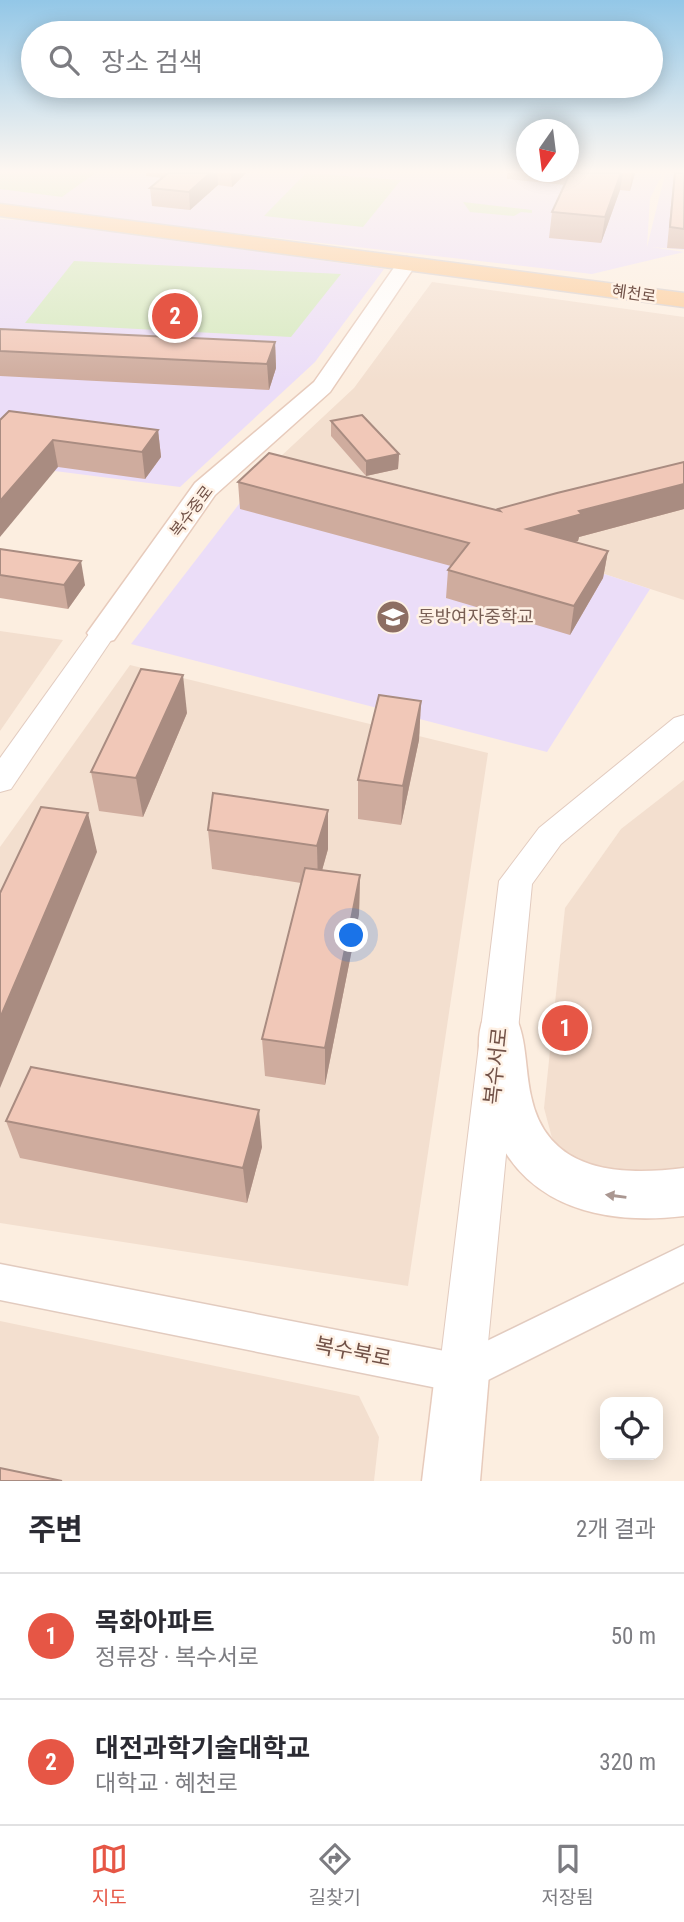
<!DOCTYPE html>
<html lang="ko">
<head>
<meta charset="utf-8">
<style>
  :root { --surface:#fff; --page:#f7f7f7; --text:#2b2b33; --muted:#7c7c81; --line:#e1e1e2; --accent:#e65645 }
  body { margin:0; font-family:"Roboto Condensed","Noto Sans KR",sans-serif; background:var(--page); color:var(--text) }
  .controls { position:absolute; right:21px; bottom:21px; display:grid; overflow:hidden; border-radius:14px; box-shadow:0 4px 18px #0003 }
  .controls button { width:63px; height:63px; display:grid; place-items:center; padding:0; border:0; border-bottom:2px solid var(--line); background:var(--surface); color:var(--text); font:35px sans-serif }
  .compass { position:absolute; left:516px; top:119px; width:63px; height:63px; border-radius:50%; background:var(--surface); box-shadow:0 4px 18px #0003; rotate:194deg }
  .you { position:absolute; left:352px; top:936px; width:24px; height:24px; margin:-18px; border:5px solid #fff; border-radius:50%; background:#1a73e8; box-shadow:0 0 0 10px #1a73e833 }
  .badge { display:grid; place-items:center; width:46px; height:46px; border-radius:50%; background:var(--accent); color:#fff; font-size:23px; font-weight:700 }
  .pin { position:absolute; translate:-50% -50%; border:4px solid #fff; box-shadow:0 2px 7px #0006 }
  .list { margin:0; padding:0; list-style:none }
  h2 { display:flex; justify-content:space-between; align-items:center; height:91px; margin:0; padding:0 28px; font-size:30px }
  h2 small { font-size:23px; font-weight:400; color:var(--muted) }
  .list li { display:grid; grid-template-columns:46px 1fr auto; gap:21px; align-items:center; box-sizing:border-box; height:126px; padding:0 28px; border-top:2px solid var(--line) }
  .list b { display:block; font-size:26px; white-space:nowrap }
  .list p { margin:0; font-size:23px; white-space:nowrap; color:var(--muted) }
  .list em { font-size:23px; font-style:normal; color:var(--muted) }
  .icon { flex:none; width:38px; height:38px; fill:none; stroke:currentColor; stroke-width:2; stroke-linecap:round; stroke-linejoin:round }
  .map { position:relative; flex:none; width:684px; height:1481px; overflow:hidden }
  .search { position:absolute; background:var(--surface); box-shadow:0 4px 18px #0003; left:21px; right:21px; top:21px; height:77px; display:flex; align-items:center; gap:18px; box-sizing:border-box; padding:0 24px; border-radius:38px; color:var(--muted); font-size:26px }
  .sheet { height:343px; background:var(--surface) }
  nav { display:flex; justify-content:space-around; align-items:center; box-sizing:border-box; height:98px; border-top:2px solid var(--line); background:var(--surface); font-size:19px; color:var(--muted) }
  nav a { display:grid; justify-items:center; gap:4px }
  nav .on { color:var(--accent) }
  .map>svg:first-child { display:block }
  .residential { fill:#f3dfcf }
  .education { fill:#ebddf8 }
  .green { fill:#d5e9bf }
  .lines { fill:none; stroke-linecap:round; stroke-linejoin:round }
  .minor-casing { stroke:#e2cbbf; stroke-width:3 }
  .tertiary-casing { stroke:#e2cbbf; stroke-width:2 }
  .secondary-casing { stroke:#e7cbbc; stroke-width:3 }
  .primary-casing { stroke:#d8cfcc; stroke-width:3 }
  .minor { fill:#fff; fill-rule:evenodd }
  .tertiary { fill:#fff; fill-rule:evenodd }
  .secondary { fill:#fff; fill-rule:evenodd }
  .primary { fill:#fbcb98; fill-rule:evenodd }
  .wall { fill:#cfac9e }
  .shaded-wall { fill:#a98c81 }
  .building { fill:#f1c8b8; stroke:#a98c81; stroke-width:2 }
  .oneway { fill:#aa9791 }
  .labels { text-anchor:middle; stroke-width:5; stroke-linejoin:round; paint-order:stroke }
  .far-street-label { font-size:16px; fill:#725248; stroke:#fff2e6 }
  .education-label { font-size:18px; fill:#785e54; stroke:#fff2e6; text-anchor:start }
  .near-street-label { font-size:21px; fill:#725248; stroke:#fff2e6 }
</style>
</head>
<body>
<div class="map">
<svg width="684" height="1481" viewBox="0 0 684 1481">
  <rect width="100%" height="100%" fill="#fceee0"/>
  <g class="residential">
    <path d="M 432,282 L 684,317 L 684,600 L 473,531 L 263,473 L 354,388 Z"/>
    <path d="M 0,631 L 63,640 L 0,731 Z"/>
    <path d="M 130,665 L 488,753 L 408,1286 L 0,1223 L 0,847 Z"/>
    <path d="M 684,780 L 684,1169 L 611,1179 L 572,1161 L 552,1138 L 544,1108 L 565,908 L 621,829 Z"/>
    <path d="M 0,1321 L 359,1396 L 379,1437 L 374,1481 L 0,1481 Z"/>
  </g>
  <g class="education">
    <path d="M 0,173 L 663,173 L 650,198 L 647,247 L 665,174 L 684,174 L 684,250 L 651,247 L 684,252 L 592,274 L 0,206 Z"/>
    <path d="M 0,219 L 47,222 L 384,269 L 315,362 L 180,487 L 0,464 Z"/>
    <path d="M 263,473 L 473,531 L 650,589 L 547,752 L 131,644 Z"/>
  </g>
  <g class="green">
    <path d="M 0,173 L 95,173 L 62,197 L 0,189 Z"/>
    <path d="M 306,173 L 401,180 L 363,227 L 264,216 Z"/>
    <path d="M 463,202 L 532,210 L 532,213 L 521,212 L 514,216 L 470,212 Z"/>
    <path d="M 74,261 L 341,274 L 291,337 L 25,323 Z"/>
  </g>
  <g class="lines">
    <defs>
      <path id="minor" d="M 684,1245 L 684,1282 L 462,1393 L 0,1300 L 0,1264 L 460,1354 Z"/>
      <g id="tertiary">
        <path d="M 103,625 L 112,627 L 116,633 L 11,789 L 0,792 L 0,758 L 94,627 Z"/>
        <path d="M 684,715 L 684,741 L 561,844 L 532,884 L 485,1374 L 479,1391 L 462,1397 L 445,1391 L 439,1374 L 499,881 L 539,828 L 674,718 Z"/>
      </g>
      <g id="secondary">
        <path d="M 407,257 L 417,263 L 330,392 L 215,495 L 114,640 L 103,643 L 92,640 L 87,633 L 195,483 L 314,382 L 400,259 Z"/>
        <path d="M 500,1011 L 516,1017 C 527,1041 525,1069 531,1096 C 547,1173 620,1176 684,1168 L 684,1216 C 584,1228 497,1195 483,1085 C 480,1062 475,1037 484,1017 Z"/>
        <path d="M 462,1347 L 481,1355 L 489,1374 L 480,1481 L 422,1481 L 435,1374 L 443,1355 Z"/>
      </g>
      <path id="primary" d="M 0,204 L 684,293 L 684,307 L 0,216 Z"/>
    </defs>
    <use href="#minor" class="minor-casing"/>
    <use href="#tertiary" class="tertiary-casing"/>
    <use href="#secondary" class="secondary-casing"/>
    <use href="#primary" class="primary-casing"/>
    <use href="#minor" class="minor"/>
    <use href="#tertiary" class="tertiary"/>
    <use href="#secondary" class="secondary"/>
    <use href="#primary" class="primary"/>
  </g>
  <g class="wall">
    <path d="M 146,173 L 246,173 L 232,187 L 218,185 L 190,210 L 152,206 L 150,188 L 162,178 L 146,176 Z"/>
    <path d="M 507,173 L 635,173 L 630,191 L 620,190 L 601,243 L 549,238 L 552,212 L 565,185 L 507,179 Z"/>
    <path d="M 674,173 L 684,173 L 684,249 L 667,248 Z"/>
    <path d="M 0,329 L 275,342 L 276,368 L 269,390 L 0,376 Z"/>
    <path d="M 0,420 L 158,430 L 161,457 L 145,479 L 58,467 Z"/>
    <path d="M 331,421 L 399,454 L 398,469 L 366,476 L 331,436 Z"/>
    <path d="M 684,462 L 684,509 L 579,537 L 578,541 L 575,542 L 608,551 L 603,578 L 570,635 L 446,598 L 448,570 L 451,566 L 240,509 L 238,482 L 497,511 L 498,509 Z"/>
    <path d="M 0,549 L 85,585 L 68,609 L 0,598 Z"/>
    <path d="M 421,701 L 419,740 L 401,825 L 358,819 L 358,780 Z"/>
    <path d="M 187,713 L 143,817 L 99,811 L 91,772 Z"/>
    <path d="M 328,810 L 328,849 L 322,870 L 360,875 L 359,914 L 325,1085 L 265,1076 L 262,1039 L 301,883 L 212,869 L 208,830 Z"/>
    <path d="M 6,1121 L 262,1147 L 247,1203 L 20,1158 Z"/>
  </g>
  <g class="shaded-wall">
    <path d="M 210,173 L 217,173 L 218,185 L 190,210 L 189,192 Z"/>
    <path d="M 231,173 L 246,173 L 232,187 Z"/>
    <path d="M 621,173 L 623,173 L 620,190 L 601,243 L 605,217 Z"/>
    <path d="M 632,173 L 635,173 L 630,191 Z"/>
    <path d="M 275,342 L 276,368 L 269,390 L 267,364 Z"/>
    <path d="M 158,430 L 161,457 L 145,479 L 142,452 Z"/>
    <path d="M 53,440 L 58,467 L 0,537 L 0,501 Z"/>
    <path d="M 399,454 L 398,469 L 366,476 L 366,461 Z"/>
    <path d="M 684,484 L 684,509 L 579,537 L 578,541 L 524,557 L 527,529 L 579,511 Z"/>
    <path d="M 608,551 L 603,578 L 570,635 L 574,606 Z"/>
    <path d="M 81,561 L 85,585 L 68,609 L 64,585 Z"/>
    <path d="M 183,675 L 187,713 L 143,817 L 136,778 Z"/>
    <path d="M 421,701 L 419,740 L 401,825 L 403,786 Z"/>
    <path d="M 328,810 L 328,849 L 318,885 L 317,846 Z"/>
    <path d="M 88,813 L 97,852 L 0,1088 L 0,1018 Z"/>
    <path d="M 360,875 L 359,914 L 325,1085 L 325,1048 Z"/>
    <path d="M 259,1110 L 262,1147 L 247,1203 L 243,1168 Z"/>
  </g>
  <g class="building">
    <path d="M 168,173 L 210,173 L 189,192 L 150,188 Z"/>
    <path d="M 570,173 L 621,173 L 605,217 L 552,212 Z"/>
    <path d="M 675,173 L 684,173 L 684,229 L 670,227 Z"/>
    <path d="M 0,329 L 275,342 L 267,364 L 0,351 Z"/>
    <path d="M 9,411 L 158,430 L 142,452 L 53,440 L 0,501 L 0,420 Z"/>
    <path d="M 362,415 L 399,454 L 366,461 L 331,421 Z"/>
    <path d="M 269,453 L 500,511 L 498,509 L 557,493 L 684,462 L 684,484 L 579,511 L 582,514 L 527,529 L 608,551 L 574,606 L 448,570 L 469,543 L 238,482 Z"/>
    <path d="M 0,549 L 81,561 L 64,585 L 0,575 Z"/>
    <path d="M 141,669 L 183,675 L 136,778 L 91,772 Z"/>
    <path d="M 379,695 L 421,701 L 403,786 L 358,780 Z"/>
    <path d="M 213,793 L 328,810 L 317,846 L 208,830 Z"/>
    <path d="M 41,807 L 88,813 L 0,1018 L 0,893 Z"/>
    <path d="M 305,868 L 360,875 L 325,1048 L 262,1039 Z"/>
    <path d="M 31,1067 L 259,1110 L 243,1168 L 6,1121 Z"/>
    <path d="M 0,1468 L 62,1481 L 0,1481 Z"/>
  </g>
  <defs><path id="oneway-solid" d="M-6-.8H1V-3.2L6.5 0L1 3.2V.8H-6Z" transform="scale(1.75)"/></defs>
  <use class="oneway" href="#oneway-solid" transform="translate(616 1196) rotate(-172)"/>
  <linearGradient id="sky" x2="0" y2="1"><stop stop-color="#93c7e7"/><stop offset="0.45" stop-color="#fef7f1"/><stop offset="1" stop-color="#fef7f1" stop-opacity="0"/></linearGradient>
  <rect width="684" height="381" fill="url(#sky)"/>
  <defs>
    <symbol id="school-disc" viewBox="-11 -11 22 22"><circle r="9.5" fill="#8d6e63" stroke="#fff2e6"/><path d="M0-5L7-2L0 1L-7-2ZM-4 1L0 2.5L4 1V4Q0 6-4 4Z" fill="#fff"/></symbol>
  </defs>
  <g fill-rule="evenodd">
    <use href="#school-disc" x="374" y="598" width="38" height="38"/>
  </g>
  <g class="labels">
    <g class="far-street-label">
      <text transform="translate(634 293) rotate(8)" y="6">혜천로</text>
      <text transform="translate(191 511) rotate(-53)" y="6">복수중로</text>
    </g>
    <g class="education-label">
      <text x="418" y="623">동방여자중학교</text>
    </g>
    <g class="near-street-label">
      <text transform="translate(496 1066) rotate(-84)" y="7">복수서로</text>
      <text transform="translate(353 1352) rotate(11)" y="7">복수북로</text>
    </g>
  </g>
</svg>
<div class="controls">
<button><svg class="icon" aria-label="locate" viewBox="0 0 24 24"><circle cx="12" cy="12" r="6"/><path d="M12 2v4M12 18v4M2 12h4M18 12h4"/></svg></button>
</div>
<svg class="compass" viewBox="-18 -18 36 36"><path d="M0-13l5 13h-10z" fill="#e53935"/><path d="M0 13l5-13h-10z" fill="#7c7c81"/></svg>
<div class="you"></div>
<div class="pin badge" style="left:565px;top:1028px">1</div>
<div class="pin badge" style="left:175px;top:316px">2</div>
<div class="search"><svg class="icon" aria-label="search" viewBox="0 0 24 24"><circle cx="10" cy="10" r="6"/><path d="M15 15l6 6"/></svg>장소 검색</div>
</div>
<section class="sheet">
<h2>주변<small>2개 결과</small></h2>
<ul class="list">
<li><span class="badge">1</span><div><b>목화아파트</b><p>정류장 · 복수서로</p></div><em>50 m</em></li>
<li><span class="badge">2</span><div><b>대전과학기술대학교</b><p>대학교 · 혜천로</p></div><em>320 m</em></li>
</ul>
</section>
<nav>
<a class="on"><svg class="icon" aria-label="map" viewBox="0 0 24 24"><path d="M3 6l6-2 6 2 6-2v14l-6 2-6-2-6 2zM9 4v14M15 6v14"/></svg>지도</a>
<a><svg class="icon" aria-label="directions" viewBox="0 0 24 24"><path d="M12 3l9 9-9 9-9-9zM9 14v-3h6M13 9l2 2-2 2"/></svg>길찾기</a>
<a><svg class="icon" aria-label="saved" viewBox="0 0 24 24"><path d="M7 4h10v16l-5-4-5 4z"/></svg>저장됨</a>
</nav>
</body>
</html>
